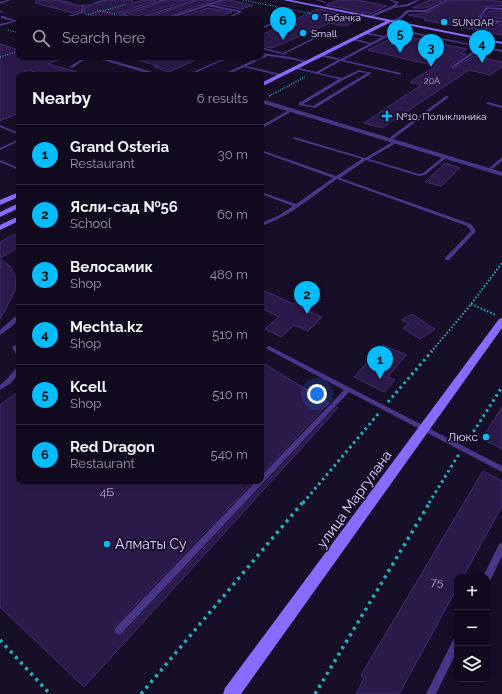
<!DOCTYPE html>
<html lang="en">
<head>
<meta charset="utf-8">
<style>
  :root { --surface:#110a1e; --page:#1e182b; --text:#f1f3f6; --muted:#9c9aa4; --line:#302b3c; --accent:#01bcff }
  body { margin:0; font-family:Raleway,sans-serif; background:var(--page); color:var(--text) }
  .controls { position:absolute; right:12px; bottom:12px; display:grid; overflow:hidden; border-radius:8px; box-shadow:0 2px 6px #0003 }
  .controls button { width:36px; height:36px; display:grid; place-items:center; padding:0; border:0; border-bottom:1px solid var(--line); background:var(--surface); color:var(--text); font:20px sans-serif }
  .you { position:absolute; left:317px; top:394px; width:14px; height:14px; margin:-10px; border:3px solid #fff; border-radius:50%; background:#1a73e8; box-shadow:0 0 0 6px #1a73e833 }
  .badge { display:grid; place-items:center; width:26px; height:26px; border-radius:50%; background:var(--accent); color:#111; font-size:13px; font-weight:700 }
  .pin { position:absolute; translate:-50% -33px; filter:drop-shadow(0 1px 2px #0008) }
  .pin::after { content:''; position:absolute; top:21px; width:14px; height:12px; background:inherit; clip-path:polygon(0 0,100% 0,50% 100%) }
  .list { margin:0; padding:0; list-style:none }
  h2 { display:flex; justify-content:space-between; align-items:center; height:52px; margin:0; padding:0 16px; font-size:17px }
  h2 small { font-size:13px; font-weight:400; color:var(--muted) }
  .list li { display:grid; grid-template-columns:26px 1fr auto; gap:12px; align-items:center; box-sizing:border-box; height:60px; padding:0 16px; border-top:1px solid var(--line) }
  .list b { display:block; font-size:15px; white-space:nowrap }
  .list p { margin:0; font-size:13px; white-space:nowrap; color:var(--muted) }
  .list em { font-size:13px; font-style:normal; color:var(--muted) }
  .icon { flex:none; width:22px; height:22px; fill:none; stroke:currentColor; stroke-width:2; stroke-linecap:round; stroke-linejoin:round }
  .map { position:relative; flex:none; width:502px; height:694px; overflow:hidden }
  .search { position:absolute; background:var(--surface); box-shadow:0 2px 6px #0003; left:16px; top:16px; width:248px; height:44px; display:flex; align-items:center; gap:10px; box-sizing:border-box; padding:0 14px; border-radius:8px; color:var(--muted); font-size:15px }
  .panel { position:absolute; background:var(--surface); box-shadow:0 2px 6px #0003; left:16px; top:72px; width:248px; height:412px; border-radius:8px }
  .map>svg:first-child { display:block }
  .building { fill:#2b1a49; stroke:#462b76 }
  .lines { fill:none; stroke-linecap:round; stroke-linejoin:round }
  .path-far4 { stroke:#2aafbe; stroke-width:1; stroke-dasharray:1 1.5; stroke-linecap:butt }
  .path-far3 { stroke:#2aafbe; stroke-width:1.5; stroke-dasharray:1 1.5; stroke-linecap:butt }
  .path-far2 { stroke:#2aafbe; stroke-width:2; stroke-dasharray:1.5 2; stroke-linecap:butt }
  .path-far1 { stroke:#2aafbe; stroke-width:3; stroke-dasharray:2.5 3.5; stroke-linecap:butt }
  .path { stroke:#2aafbe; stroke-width:3.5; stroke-dasharray:3 4.5; stroke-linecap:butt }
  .lane { fill:#483789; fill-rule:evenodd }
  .street { fill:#483789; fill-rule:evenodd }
  .secondary { fill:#886cff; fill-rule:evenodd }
  .poi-dot { fill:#01bcff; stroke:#170e28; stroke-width:1.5 }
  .labels { text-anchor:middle; stroke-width:3.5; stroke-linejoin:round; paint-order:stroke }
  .far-number-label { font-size:9px; fill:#b4a6d2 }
  .far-poi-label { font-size:10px; fill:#e1d5ff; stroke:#170e28; text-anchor:start }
  .poi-label { font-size:12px; fill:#e1d5ff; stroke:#170e28; text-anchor:end }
  .near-number-label { font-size:12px; fill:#b4a6d2 }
  .near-street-label { font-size:14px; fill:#e1d5ff; stroke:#170e28 }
  .near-poi-label { font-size:14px; fill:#e1d5ff; stroke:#170e28; text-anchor:start }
</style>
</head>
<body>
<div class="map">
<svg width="502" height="694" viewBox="0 0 502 694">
  <rect width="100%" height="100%" fill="#170e28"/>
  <g class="building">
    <path d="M 36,0 L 56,0 L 80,7 L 80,11 L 72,13 L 36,3 Z"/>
    <path d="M 107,0 L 132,0 L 133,3 L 143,0 L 156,0 L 119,13 L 120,15 L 130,19 L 106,19 L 84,13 L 85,7 Z"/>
    <path d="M 165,0 L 188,0 L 137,16 L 129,14 Z"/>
    <path d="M 197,0 L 214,0 L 163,19 L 144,19 Z"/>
    <path d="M 226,0 L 229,0 L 253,5 L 241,9 L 217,4 Z"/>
    <path d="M 339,0 L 357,0 L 387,6 L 370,14 L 326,5 Z"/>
    <path d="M 429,0 L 442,0 L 426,8 L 412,8 Z"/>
    <path d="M 449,0 L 490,0 L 502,2 L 502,6 L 485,6 L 478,15 L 479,19 L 492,23 L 479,30 L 424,20 L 426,18 L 408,15 L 428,13 Z"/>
    <path d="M 208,8 L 232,12 L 214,19 L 175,19 Z"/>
    <path d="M 318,9 L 362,18 L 345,26 L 330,23 L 272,48 L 261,46 L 261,35 Z"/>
    <path d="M 489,11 L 502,11 L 502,19 L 483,16 Z"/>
    <path d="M 500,24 L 502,24 L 502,35 L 487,32 Z"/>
    <path d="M 398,35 L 467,49 L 460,53 L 466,54 L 451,65 L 453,69 L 473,56 L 502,62 L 502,67 L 490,75 L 469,70 L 382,128 L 364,123 L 421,85 L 410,82 L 436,66 L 368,50 Z"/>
    <path d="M 0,44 L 19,50 L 19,57 L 63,57 L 63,58 L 48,64 L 77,72 L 77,75 L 43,75 L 29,70 L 19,74 L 19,113 L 0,121 Z"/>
    <path d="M 138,57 L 202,57 L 169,72 L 154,67 L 158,66 L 138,60 Z"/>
    <path d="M 445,163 L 460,168 L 441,186 L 425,182 Z"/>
    <path d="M 19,232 L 19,247 L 0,258 L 0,242 Z"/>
    <path d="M 0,259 L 10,266 L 16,278 L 15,291 L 0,319 Z"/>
    <path d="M 261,289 L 293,304 L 307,292 L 321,299 L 308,311 L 322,317 L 308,331 L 294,325 L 281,337 L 265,329 L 279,317 L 261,308 Z"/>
    <path d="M 412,314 L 435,329 L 420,339 L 403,328 L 409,324 L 402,320 Z"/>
    <path d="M 383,345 L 406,355 L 388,377 L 395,380 L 384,392 L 354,377 Z"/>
    <path d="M 261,362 L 329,403 L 261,474 Z"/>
    <path d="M 19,391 L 19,481 L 254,481 L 115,626 L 115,633 L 119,635 L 123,634 L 337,407 L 338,408 L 84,687 L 0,607 L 0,405 Z"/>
    <path d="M 502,407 L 502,449 L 482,439 Z"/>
    <path d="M 483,471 L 502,481 L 502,506 L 463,577 L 457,577 L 457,588 L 399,694 L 356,694 L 364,678 L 361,675 Z"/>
  </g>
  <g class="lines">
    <g class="path-far4">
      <path d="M 243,0 L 313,14"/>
      <path d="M 97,10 L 115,14"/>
      <path d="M 103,11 L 127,4"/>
      <path d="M 88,15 L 101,11"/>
      <path d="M 86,16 L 98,19"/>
      <path d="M 8,30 L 19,33"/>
      <path d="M 0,57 L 19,51"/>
    </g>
    <path class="path-far3" d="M 269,96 L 305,77"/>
    <g class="path-far2">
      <path d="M 471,304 L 496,315"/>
      <path d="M 431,352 L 468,308 L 502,263"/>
    </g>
    <g class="path-far1">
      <path d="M 388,402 L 432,351"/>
      <path d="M 467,442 L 502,387"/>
      <path d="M 303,503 L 379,413"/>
      <path d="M 429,503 L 459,454"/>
    </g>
    <g class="path">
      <path d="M 0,640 L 50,694"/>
      <path d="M 141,694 L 303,502"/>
      <path d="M 315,694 L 430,502"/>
    </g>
    <g class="lane">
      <path d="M 7,0 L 11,0 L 0,4 L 0,2 Z"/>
      <path d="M 57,0 C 66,0 75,5 83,5 C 91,5 98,0 106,0 L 84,6 L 83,13 L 62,19 L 58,19 L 81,12 L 82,6 Z"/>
      <path d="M 161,0 L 164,0 L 124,14 L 137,18 L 193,0 L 196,0 L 139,19 L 135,19 L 120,14 Z"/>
      <path d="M 316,0 L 320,0 L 326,2 L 325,3 Z"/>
      <path d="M 389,0 L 392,0 L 399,2 L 396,6 L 407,4 L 417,0 L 420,0 L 409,6 L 394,8 L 369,18 L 369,16 L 392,6 L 396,3 Z"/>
      <path d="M 445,0 L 448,0 L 427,12 L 409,12 L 400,20 L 390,22 L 389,21 L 398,18 L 407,10 L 426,10 Z"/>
      <path d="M 209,4 L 241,11 L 242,12 L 227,19 L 224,19 L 238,12 L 208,6 Z"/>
      <path d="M 486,7 L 502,8 L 502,10 L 488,9 L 481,16 L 482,17 L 502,21 L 502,23 L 500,22 L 473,38 L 471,38 L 471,36 L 497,22 L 480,19 L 479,16 Z"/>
      <path d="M 0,10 L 3,12 L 2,13 L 0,12 Z"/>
      <path d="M 1,16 L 3,16 L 17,21 L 0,26 L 0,24 L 13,21 L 1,18 Z"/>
      <path d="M 277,21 L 279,22 L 261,29 L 261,27 Z"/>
      <path d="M 398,29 L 480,46 L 489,40 L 490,42 L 483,46 L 502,50 L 502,52 L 482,48 L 453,68 L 452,66 L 479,47 L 398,31 L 344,60 L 401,73 L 401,75 L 341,61 L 319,73 L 342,78 L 359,70 L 372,73 L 315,108 L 299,105 L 299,103 L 339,79 L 296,69 L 296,67 L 316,72 L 338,60 L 320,56 L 320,54 L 341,59 L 369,44 L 352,40 L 352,38 L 371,43 L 382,37 L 365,34 L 365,32 L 384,36 ZM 359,72 L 367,73 L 313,106 L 303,104 L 343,80 Z"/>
      <path d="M 327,31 L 329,32 L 286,53 L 286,55 L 261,49 L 261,47 L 283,53 Z"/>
      <path d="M 262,53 L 290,57 L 309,62 L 307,63 L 290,59 L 268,56 L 246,66 L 281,74 L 281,76 L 244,67 L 227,75 L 222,75 L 264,55 L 262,55 Z"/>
      <path d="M 85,57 L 88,57 L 72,68 L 69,67 Z"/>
      <path d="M 227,57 L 230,57 L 197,72 L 202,75 L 198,75 L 193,72 Z"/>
      <path d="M 446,96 L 449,97 L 390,141 L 388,141 L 388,139 Z"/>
      <path d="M 488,102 L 502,106 L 502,108 L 487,104 L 486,103 Z"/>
      <path d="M 291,109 L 294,110 L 261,129 L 261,126 Z"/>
      <path d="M 0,125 L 19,133 L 19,135 L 0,127 Z"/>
      <path d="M 294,137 L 365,158 L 394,141 L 396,141 L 396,143 L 369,159 L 419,174 L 423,173 L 444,156 L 446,156 L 446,158 L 425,175 L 419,176 L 366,160 L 340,178 L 471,224 L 476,231 L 449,260 L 445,260 L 445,258 L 471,231 L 467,226 L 337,179 C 313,196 289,217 261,226 L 261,223 L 278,216 L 293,206 L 261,194 L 261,192 L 296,204 L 333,178 L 261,152 L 261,150 L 336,176 L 362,159 L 294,139 Z"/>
      <path d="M 19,139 L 19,141 L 0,150 L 0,148 Z"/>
      <path d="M 501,158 L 502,158 L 502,161 L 490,171 L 488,171 L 488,169 Z"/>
      <path d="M 0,160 L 19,168 L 19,170 L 0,162 Z"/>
      <path d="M 19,314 L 19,319 L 11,327 L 0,335 L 0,330 L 17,315 Z"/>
      <path d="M 15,345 L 17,346 L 19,349 L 19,358 L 17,357 L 12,347 Z"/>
      <path d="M 269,346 L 502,466 L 502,472 L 349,392 L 122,633 L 119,634 L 116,633 L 115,630 L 116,627 L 256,481 L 261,481 L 261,476 L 344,390 L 267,349 L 266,348 L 267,347 Z"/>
      <path d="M 17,367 L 19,367 L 19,373 L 11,383 L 0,390 L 0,385 L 7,379 Z"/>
      <path d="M 502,543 L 502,556 L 490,581 L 487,582 L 487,577 L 483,577 L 499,544 Z"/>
      <path d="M 457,636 L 457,651 L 436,694 L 426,694 L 454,638 Z"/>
    </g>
    <g class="street">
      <path d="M 219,0 L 225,0 L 170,19 L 164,19 Z"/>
      <path d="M 92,57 L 100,57 L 163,75 L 154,75 Z"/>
      <path d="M 261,99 L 502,172 L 502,176 L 261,103 Z"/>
    </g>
    <g class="secondary">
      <path d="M 283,0 L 291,0 L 502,42 L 502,44 L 391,22 L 261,87 L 261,83 L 386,21 Z"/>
      <path d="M 19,192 L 19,197 L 0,205 L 0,200 Z"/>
      <path d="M 19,203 L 19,208 L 0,217 L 0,212 Z"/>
      <path d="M 19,216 L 19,221 L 0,230 L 0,225 Z"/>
      <path d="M 502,318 L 502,328 L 241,694 L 223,694 L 225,688 L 499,319 Z"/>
    </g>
  </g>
  <g class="poi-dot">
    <circle cx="315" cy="17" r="4"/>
    <circle cx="444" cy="22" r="4"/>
    <circle cx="303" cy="33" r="4"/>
    <path d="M385 110h4v4h4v4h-4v4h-4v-4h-4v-4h4z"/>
    <circle cx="486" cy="437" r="4"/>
    <circle cx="107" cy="544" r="4"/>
  </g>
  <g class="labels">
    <g class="far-number-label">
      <text x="432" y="84">20А</text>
    </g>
    <g class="far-poi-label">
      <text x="323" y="21">Табачка</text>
      <text x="452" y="26">SUNQAR</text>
      <text x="311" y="37">Small</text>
      <text x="396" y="120">№10, Поликлиника</text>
    </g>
    <g class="poi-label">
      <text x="478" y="441">Люкс</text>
    </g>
    <g class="near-number-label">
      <text x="107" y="496">4Б</text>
      <text x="437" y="586">75</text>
    </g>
    <g class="near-street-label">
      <text transform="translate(354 499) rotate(-54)" y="5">улица Маргулана</text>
    </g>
    <g class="near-poi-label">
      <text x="115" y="549">Алматы Су</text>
    </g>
  </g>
</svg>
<div class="controls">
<button>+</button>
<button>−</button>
<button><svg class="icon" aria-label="layers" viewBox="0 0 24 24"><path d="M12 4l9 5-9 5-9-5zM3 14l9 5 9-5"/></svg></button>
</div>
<div class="you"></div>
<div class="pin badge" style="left:380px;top:379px">1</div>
<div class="pin badge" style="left:307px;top:314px">2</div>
<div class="pin badge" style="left:431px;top:67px">3</div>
<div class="pin badge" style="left:482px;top:63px">4</div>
<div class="pin badge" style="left:400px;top:53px">5</div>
<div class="pin badge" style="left:283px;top:40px">6</div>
<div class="search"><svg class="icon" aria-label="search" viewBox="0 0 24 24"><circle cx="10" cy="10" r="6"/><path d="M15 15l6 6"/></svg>Search here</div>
<section class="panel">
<h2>Nearby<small>6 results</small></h2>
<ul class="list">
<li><span class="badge">1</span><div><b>Grand Osteria</b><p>Restaurant</p></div><em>30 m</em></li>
<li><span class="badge">2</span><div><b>Ясли-сад №56</b><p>School</p></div><em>60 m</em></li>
<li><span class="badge">3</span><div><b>Велосамик</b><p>Shop</p></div><em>480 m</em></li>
<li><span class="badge">4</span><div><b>Mechta.kz</b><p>Shop</p></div><em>510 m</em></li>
<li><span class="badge">5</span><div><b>Kcell</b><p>Shop</p></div><em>510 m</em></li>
<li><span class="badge">6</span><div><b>Red Dragon</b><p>Restaurant</p></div><em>540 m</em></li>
</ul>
</section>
</div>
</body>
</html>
